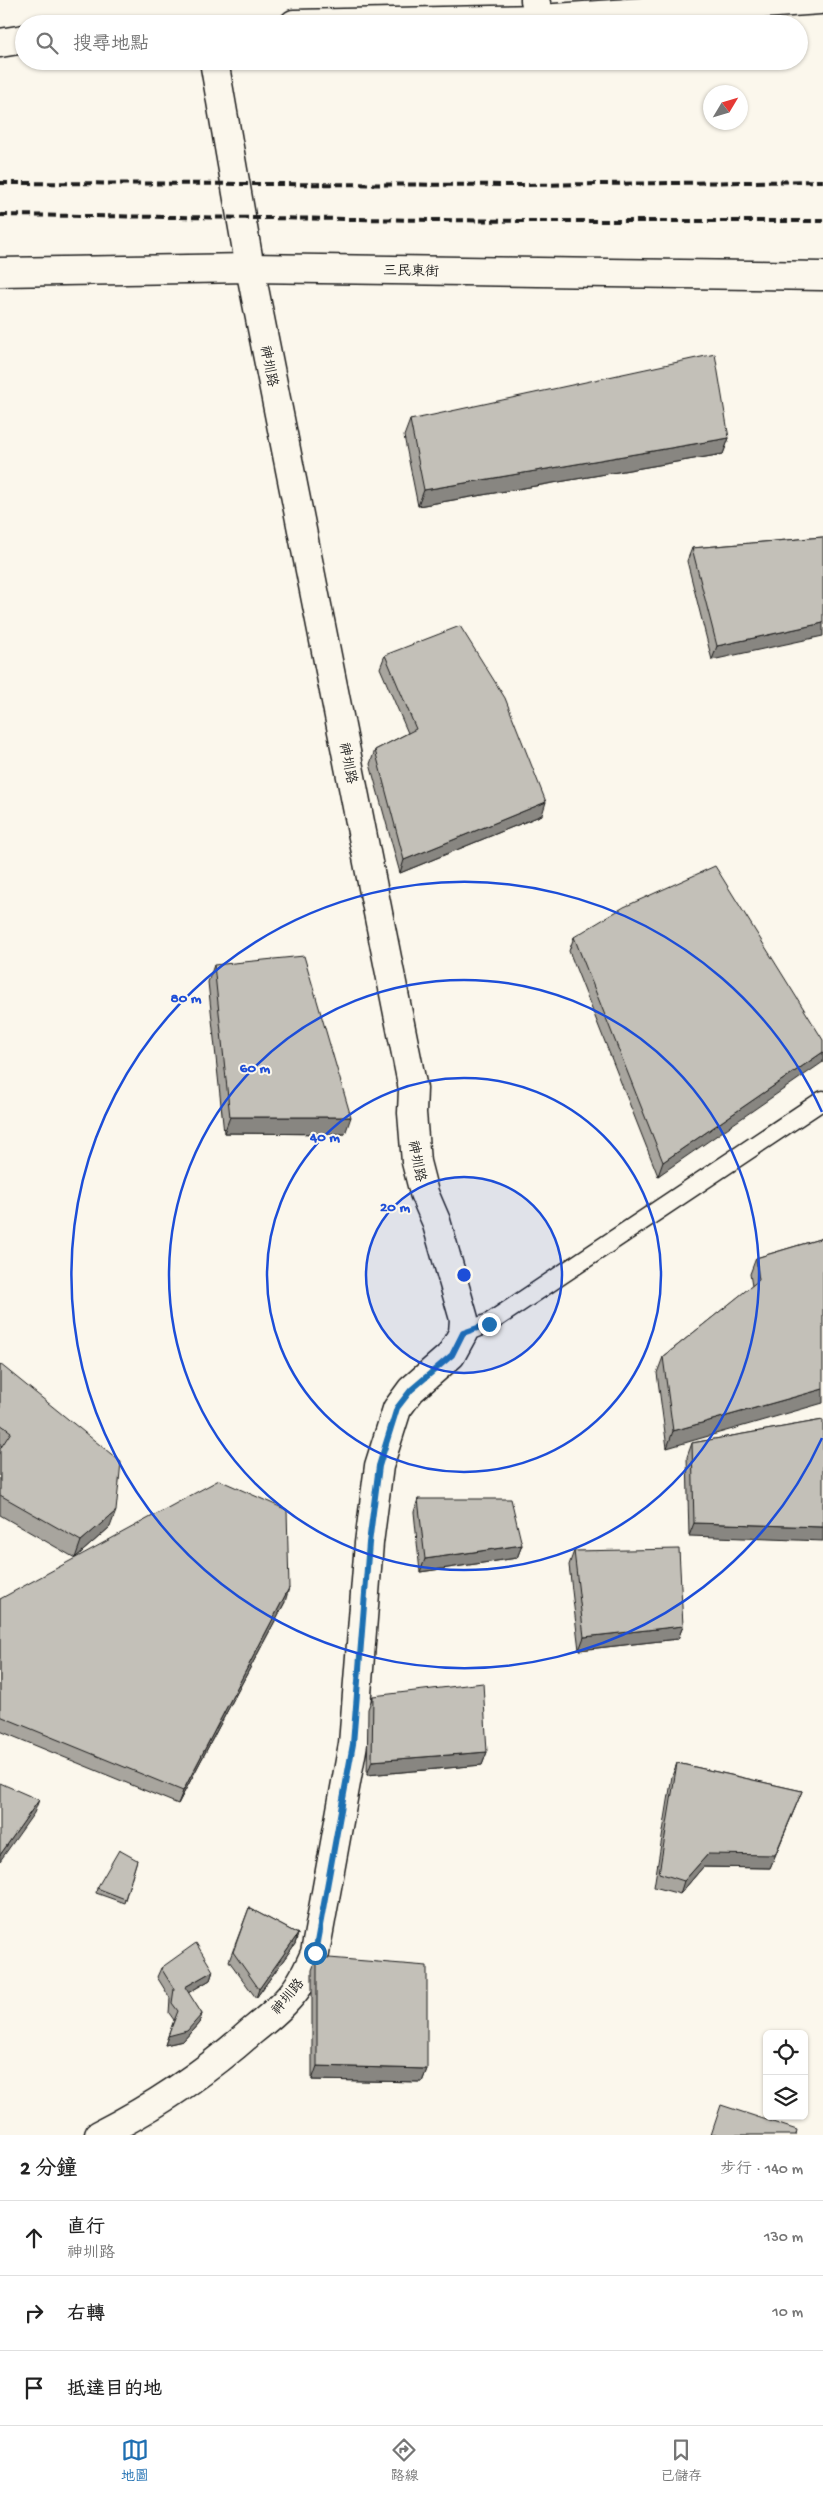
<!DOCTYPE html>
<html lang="zh-TW">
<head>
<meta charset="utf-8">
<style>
  :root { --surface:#fff; --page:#f6f6f6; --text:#222; --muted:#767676; --line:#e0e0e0; --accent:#1f6fb2 }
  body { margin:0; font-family:"Gochi Hand","LXGW WenKai TC",sans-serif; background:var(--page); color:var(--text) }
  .controls { position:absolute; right:15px; bottom:15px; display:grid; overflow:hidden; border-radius:8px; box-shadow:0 1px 4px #0004 }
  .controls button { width:45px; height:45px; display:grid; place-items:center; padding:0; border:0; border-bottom:1px solid var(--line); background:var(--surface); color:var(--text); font:25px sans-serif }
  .compass { position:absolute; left:703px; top:85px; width:45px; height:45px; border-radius:50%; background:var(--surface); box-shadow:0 1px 4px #0004; rotate:52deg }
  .stop { position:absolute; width:15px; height:15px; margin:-11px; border:4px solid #1f6fb2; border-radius:50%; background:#fff }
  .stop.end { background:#1f6fb2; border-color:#fff; box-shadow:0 1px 5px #0008 }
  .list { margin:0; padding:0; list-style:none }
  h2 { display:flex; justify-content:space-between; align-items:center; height:65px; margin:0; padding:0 20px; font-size:21px }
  h2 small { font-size:16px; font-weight:400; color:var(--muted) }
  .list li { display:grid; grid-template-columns:32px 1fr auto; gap:15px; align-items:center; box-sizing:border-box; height:75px; padding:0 20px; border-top:1px solid var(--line) }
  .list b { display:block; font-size:19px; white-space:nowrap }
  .list p { margin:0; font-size:16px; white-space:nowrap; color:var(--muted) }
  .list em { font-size:16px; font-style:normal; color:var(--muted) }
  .icon { flex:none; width:28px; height:28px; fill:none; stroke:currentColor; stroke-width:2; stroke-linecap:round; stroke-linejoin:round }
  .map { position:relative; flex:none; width:823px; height:2135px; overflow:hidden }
  .search { position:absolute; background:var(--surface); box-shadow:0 1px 4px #0004; left:15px; right:15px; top:15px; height:55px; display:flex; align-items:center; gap:12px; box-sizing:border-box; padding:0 18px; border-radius:28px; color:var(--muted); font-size:19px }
  .sheet { height:290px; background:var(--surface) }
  nav { display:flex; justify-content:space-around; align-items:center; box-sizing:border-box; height:70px; border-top:1px solid var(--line); background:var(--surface); font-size:14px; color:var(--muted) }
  nav a { display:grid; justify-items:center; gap:2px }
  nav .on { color:var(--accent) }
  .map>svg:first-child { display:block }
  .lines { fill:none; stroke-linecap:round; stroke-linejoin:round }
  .service-casing { stroke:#1c1c1c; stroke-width:21 }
  .minor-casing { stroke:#1c1c1c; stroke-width:31 }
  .tertiary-casing { stroke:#1c1c1c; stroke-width:31 }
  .service { stroke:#fbf7ec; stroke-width:18 }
  .minor { stroke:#fbf7ec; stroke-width:28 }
  .tertiary { stroke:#fbf7ec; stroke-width:28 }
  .rail { stroke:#1c1c1c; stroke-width:4; stroke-dasharray:8 4; stroke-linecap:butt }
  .wall { fill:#a8a59e; stroke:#1c1c1c }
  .shaded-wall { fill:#888681; stroke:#1c1c1c }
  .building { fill:#c3c0b8; stroke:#1c1c1c }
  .route { stroke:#1f6fb2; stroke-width:6 }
  .ring { fill:none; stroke:#1d4ed8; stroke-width:2.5 }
  .labels { text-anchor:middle; stroke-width:4; stroke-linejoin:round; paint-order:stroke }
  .street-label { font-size:14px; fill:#1c1c1c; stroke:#fbf7ec }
  .centre { fill:#1d4ed8; stroke:#fbf7ec; stroke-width:2.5 }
  .ring-label { font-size:15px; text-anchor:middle; font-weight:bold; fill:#1d4ed8; stroke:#fbf7ec; stroke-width:4; stroke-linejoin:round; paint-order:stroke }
</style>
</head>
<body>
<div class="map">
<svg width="823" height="2135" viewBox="0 0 823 2135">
  <rect width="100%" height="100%" fill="#fbf7ec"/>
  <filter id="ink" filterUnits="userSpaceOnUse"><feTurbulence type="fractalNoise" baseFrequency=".02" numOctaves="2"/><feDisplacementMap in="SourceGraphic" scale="10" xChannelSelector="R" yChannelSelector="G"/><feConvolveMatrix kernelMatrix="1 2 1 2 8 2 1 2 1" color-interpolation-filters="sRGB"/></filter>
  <g filter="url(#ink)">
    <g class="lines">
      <defs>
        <path id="service" d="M 463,1333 L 489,1323 L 823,1100"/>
        <g id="minor">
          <path d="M 535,0 L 540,19"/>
          <path d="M 0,272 L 250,268 L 823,276"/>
          <path d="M 99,2135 C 154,2107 205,2073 251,2032 C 266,2020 281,2008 293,1993 C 303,1981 309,1967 315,1953 L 353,1744 L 369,1543 L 379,1466 L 397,1409 L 411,1390 L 451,1355 L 463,1333 L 464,1319 L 436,1221 L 424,1193 L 416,1162 L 412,1113 L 413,1089 L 250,268 L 214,61"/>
        </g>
        <g id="tertiary">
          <path d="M 294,24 L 540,19 L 820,0"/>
          <path d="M 0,43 L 24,39"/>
        </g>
      </defs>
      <use href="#service" class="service-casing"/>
      <use href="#minor" class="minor-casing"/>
      <use href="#tertiary" class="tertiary-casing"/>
      <use href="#service" class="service"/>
      <use href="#minor" class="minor"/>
      <use href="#tertiary" class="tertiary"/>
      <g class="rail">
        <path d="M 0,183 L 525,185 L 823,181"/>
        <path d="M 0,215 L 524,221 L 823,221"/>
      </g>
    </g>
    <g class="wall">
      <path d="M 410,420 L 729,438 L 723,454 L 418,506 L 404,436 Z"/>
      <path d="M 823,537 L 712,660 L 687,561 L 692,548 Z"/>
      <path d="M 385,655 L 542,815 L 400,873 L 370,764 L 375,750 L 408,733 L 380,668 Z"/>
      <path d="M 574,937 L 823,1040 L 658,1176 L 569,951 Z"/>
      <path d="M 214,965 L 345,1134 L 224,1133 L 208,982 Z"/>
      <path d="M 823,1238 L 667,1448 L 657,1373 L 663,1357 L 752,1286 L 750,1274 L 756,1258 Z"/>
      <path d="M 0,1364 L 110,1527 L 75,1558 L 0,1515 L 0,1449 L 2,1446 L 0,1445 Z"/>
      <path d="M 823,1420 L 689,1536 L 687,1457 L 692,1443 Z"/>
      <path d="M 418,1499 L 522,1545 L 517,1558 L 420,1572 L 414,1512 Z"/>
      <path d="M 574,1551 L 683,1626 L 678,1639 L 579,1650 L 569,1565 Z"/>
      <path d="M 0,1599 L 285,1602 L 178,1804 L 0,1731 Z"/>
      <path d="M 373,1696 L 487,1752 L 482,1765 L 367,1775 L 368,1709 Z"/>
      <path d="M 677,1763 L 802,1791 L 770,1868 L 703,1867 L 680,1894 L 654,1887 L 672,1776 Z"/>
      <path d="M 137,1860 L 124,1903 L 96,1893 L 97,1888 Z"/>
      <path d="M 249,1908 L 298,1934 L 295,1944 L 256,1998 L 229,1961 Z"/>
      <path d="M 317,1957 L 427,2069 L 422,2082 L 312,2080 L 312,1970 Z"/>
      <path d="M 161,1968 L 213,1971 L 210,1980 L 188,1993 L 202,2014 L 199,2023 L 183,2041 L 165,2045 L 174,2020 L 169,2013 L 170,1998 L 157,1977 Z"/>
    </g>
    <g class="shaded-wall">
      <path d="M 729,438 L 723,454 L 418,506 L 424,490 Z"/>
      <path d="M 823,623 L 823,636 L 712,660 L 717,646 Z"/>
      <path d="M 546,802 L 542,815 L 400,873 L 404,860 Z"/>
      <path d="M 823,1052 L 823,1062 L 658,1176 L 663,1162 Z"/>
      <path d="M 230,1117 L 351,1117 L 345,1134 L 224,1133 Z"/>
      <path d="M 823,1389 L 823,1403 L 667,1448 L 673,1431 Z"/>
      <path d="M 116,1511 L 110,1527 L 75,1558 L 81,1541 Z"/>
      <path d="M 694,1523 L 823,1527 L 823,1541 L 689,1536 Z"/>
      <path d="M 522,1545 L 517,1558 L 420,1572 L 425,1559 Z"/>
      <path d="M 289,1588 L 285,1602 L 178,1804 L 183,1791 Z"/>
      <path d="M 683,1626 L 678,1639 L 579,1650 L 584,1637 Z"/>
      <path d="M 487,1752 L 482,1765 L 367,1775 L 372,1761 Z"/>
      <path d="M 802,1791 L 770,1868 L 703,1867 L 680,1894 L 684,1881 L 708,1854 Z"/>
      <path d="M 39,1800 L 34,1813 L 0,1861 L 0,1855 Z"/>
      <path d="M 298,1934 L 295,1944 L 256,1998 L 259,1989 Z"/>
      <path d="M 213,1971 L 210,1980 L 181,1997 L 185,1987 Z"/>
      <path d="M 202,2014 L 199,2023 L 183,2041 L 165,2045 L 168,2036 Z"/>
      <path d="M 317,2066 L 427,2069 L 422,2082 L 312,2080 Z"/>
    </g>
    <g class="building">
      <path d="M 715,354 L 729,438 L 424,490 L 410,420 Z"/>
      <path d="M 823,537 L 823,623 L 717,646 L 692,548 Z"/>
      <path d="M 460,626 L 505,698 L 546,802 L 404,860 L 375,750 L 416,729 L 385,655 Z"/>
      <path d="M 715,866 L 823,1040 L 823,1052 L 663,1162 L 574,937 L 624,907 Z"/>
      <path d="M 304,956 L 351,1117 L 230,1117 L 214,965 Z"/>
      <path d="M 823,1238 L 823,1389 L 673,1431 L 663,1357 L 759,1280 L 756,1258 Z"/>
      <path d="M 0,1364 L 121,1462 L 116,1511 L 81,1541 L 0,1495 L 0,1449 L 11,1432 L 0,1424 Z"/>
      <path d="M 823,1420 L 823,1527 L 694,1523 L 692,1443 Z"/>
      <path d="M 219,1480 L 287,1510 L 289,1588 L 183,1791 L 0,1716 L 0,1599 Z"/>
      <path d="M 418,1499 L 511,1499 L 522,1545 L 425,1559 Z"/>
      <path d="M 679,1549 L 683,1626 L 584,1637 L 574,1551 Z"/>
      <path d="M 483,1683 L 487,1752 L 372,1761 L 373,1696 Z"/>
      <path d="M 677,1763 L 802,1791 L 775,1855 L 708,1854 L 684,1881 L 659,1873 Z"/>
      <path d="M 0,1783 L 39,1800 L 0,1855 Z"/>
      <path d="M 119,1850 L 137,1860 L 125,1899 L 97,1888 Z"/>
      <path d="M 249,1908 L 298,1934 L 259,1989 L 233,1952 Z"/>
      <path d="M 196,1943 L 213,1971 L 185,1987 L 202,2014 L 187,2031 L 168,2036 L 178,2011 L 172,2003 L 174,1989 L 161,1968 Z"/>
      <path d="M 317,1957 L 427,1966 L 427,2069 L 317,2066 Z"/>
      <path d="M 721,2105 L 797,2130 L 796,2135 L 711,2135 Z"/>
    </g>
  </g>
  <g class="lines" filter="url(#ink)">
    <path class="route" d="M 315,1953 L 353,1744 L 369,1543 L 379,1466 L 397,1408 L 411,1390 L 452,1355 L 463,1333 L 489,1324"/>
  </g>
  <circle cx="464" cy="1275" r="98" fill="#1d4ed8" fill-opacity=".12"/>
  <g class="ring">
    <circle cx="464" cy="1275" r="98"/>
    <circle cx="464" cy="1275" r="197"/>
    <circle cx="464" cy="1275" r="295"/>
    <path d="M822 1438A393 393 0 1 1 822 1112"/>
  </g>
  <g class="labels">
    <g class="street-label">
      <text transform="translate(411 270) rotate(1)" y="5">三民東街</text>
      <text transform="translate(270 366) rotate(79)" y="5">神圳路</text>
      <text transform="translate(349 763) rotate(79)" y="5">神圳路</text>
      <text transform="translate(418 1161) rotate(79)" y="5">神圳路</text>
      <text transform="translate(287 1996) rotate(-50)" y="5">神圳路</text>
    </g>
  </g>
  <circle cx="464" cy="1275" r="8" class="centre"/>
  <g class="ring-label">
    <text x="186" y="1002">80 m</text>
    <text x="255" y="1072">60 m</text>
    <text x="325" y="1141">40 m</text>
    <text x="395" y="1211">20 m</text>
  </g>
</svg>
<div class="controls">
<button><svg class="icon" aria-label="locate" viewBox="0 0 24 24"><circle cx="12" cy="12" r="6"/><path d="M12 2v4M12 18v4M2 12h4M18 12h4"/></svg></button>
<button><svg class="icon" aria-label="layers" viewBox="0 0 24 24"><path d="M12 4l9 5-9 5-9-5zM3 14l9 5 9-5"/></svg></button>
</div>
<svg class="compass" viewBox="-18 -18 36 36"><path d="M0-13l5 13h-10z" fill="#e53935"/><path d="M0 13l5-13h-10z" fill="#767676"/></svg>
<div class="stop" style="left:315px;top:1953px"></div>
<div class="stop end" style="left:489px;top:1324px"></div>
<div class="search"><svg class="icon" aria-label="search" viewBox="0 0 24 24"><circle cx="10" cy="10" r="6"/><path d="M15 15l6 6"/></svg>搜尋地點</div>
</div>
<section class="sheet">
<h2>2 分鐘<small>步行 · 140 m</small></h2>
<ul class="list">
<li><svg class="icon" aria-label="ahead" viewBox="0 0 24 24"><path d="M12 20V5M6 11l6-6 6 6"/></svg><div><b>直行</b><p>神圳路</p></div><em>130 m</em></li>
<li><svg class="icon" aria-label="right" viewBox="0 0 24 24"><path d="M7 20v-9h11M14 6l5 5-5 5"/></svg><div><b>右轉</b></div><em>10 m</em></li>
<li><svg class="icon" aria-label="arrive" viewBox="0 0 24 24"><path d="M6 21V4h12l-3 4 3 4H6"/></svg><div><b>抵達目的地</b></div></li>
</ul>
</section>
<nav>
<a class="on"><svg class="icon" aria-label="map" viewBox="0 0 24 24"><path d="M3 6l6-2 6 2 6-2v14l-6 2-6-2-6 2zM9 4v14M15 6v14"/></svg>地圖</a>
<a><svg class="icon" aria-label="directions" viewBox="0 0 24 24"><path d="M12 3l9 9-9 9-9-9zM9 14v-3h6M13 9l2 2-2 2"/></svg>路線</a>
<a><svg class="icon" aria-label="saved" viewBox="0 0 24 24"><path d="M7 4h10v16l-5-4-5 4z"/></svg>已儲存</a>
</nav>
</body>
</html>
